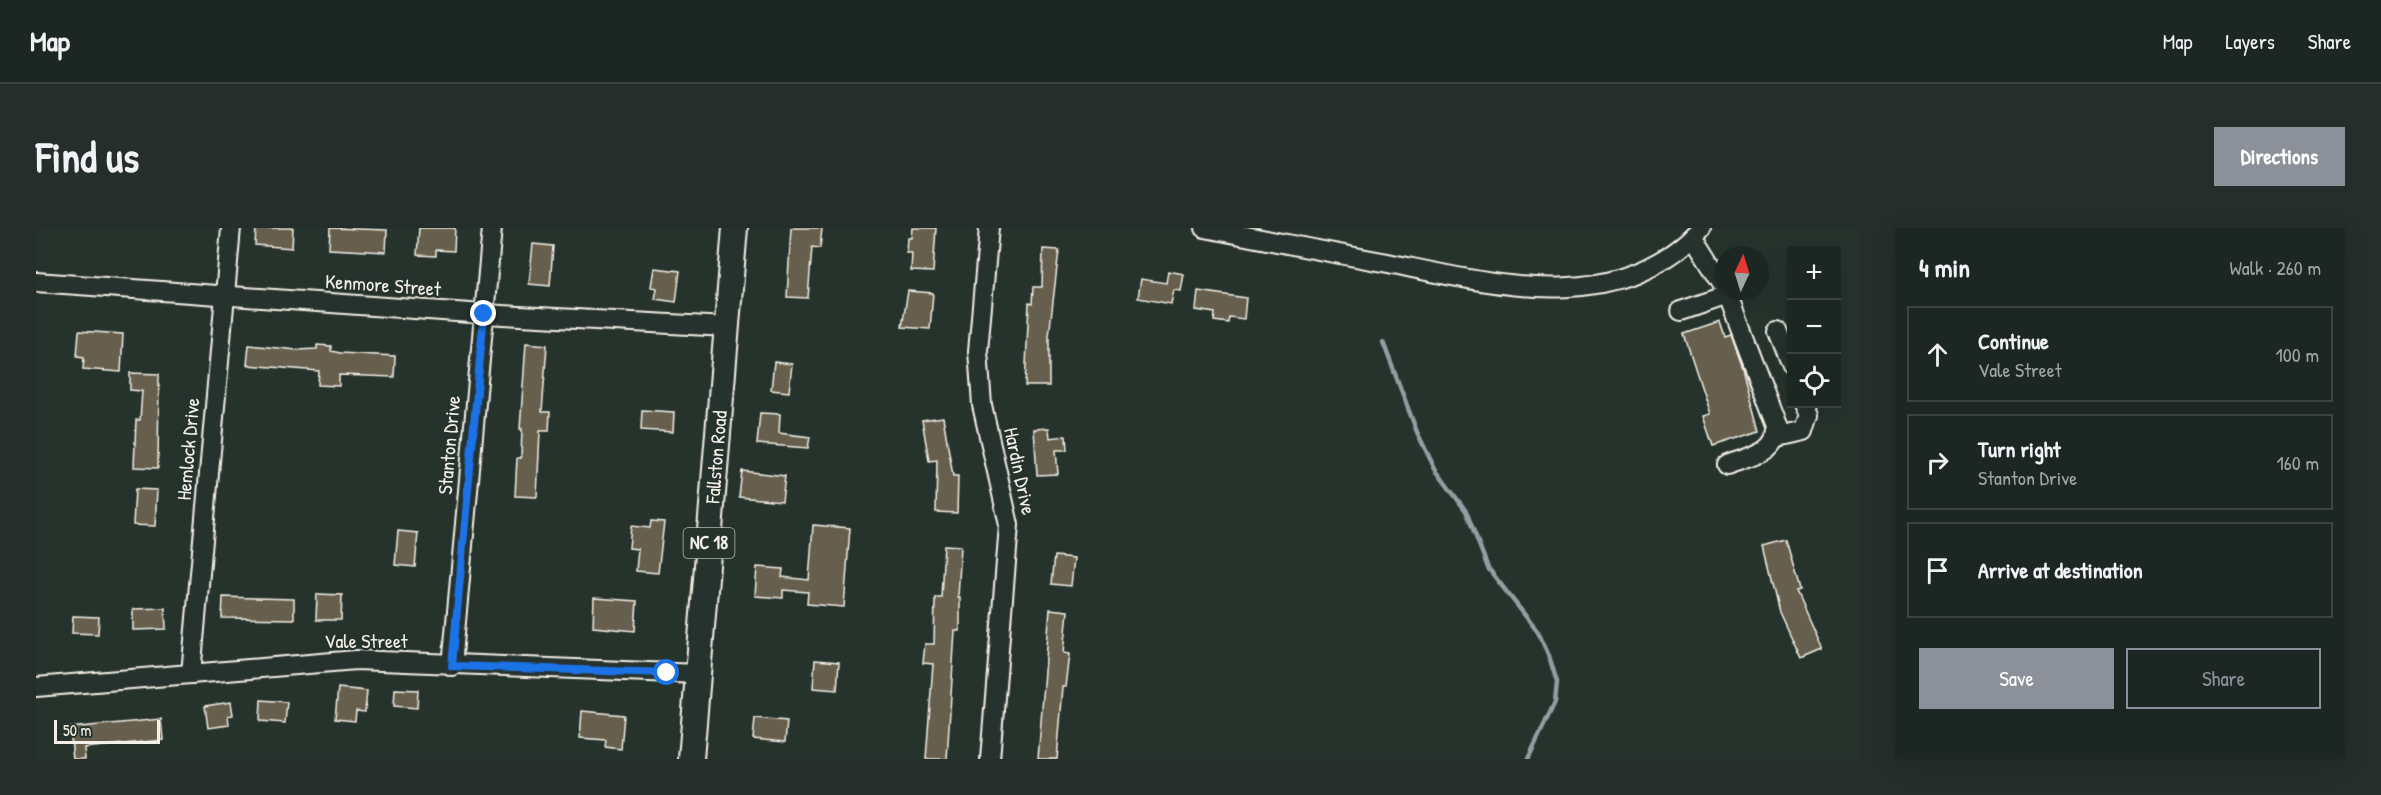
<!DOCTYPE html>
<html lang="en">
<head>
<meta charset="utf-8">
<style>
  :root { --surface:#1c2622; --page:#252e2a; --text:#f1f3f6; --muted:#a0a5a5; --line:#3a4340; --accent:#8c9099 }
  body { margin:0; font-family:"Patrick Hand",sans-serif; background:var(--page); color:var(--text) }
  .controls { position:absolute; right:18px; top:18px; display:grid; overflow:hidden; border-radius:0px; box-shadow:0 6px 24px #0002 }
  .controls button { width:54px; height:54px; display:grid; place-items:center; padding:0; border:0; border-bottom:2px solid var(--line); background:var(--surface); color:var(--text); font:30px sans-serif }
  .compass { position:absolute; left:1679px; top:18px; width:54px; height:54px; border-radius:50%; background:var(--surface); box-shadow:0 6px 24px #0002; rotate:4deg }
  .scale { position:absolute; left:18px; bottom:15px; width:106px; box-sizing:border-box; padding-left:6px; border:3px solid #f4f1e8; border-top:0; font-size:16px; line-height:21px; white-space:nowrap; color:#f4f1e8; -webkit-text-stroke:4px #26332d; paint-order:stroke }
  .stop { position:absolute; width:18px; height:18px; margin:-14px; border:4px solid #1a73e8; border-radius:50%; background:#fff }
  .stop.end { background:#1a73e8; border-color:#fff; box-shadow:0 2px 6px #0008 }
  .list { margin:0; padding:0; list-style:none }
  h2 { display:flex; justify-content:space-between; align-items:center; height:78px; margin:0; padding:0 24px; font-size:26px }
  h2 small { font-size:20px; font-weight:400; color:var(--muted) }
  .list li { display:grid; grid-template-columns:39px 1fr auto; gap:18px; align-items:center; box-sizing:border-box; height:96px; margin:0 12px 12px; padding:0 12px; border:2px solid var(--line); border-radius:0px }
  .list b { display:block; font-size:22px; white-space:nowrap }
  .list p { margin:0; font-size:20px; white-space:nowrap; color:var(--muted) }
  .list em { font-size:20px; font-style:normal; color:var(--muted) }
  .actions { display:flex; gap:12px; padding:18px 24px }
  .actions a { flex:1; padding:14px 0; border:2px solid var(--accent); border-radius:0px; text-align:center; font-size:21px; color:var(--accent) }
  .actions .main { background:var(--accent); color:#fff }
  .icon { flex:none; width:33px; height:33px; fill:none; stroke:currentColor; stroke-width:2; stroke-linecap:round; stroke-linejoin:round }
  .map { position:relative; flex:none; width:1823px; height:531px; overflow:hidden; border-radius:0px }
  header { display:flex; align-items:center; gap:36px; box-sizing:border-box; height:84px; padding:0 30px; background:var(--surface); border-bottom:2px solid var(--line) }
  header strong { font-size:28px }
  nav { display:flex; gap:33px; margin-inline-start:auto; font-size:21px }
  .intro { display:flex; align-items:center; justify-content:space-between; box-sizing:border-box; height:144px; padding:0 36px }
  h1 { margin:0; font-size:42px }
  .button { padding:15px 27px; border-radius:0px; background:var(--accent); color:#fff; font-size:21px; font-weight:700 }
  main { display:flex; gap:36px; padding:0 36px }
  aside { flex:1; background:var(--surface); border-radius:0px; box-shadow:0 6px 24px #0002 }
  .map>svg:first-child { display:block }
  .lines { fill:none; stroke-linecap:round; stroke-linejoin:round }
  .stream { stroke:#919fa2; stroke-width:4.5 }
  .building { fill:#665f4e; stroke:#f4f1e8; stroke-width:1.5 }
  .minor-casing { stroke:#f4f1e8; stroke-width:22 }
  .major-casing { stroke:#f4f1e8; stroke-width:28 }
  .minor { stroke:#26332d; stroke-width:18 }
  .major { stroke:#26332d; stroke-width:24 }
  .route { stroke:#1a73e8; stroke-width:8 }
  .labels { text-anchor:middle; stroke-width:4.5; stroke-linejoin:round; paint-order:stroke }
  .shield { fill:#26332d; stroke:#b6b8b0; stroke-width:1.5 }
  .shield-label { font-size:18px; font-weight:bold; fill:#f4f1e8 }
  .street-label { font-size:20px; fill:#f4f1e8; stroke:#26332d }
</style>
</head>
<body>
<header>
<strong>Map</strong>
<nav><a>Map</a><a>Layers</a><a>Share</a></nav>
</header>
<div class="intro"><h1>Find us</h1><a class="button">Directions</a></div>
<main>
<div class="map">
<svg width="1823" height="531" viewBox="0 0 1823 531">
  <rect width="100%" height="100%" fill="#26332d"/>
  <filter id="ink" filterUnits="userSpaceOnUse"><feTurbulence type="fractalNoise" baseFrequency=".0167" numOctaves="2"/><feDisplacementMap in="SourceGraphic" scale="12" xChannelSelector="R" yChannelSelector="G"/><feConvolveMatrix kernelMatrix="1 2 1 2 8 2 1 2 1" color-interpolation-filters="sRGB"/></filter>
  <g filter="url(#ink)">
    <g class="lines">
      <path class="stream" d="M 1347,114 L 1381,204 L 1399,241 L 1430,283 L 1452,340 L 1502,404 L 1513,428 L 1521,454 L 1519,474 L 1492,531"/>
    </g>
    <g class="building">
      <path d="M 220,0 L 257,0 L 256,20 L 219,17 Z"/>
      <path d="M 294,0 L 351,2 L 350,24 L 293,21 Z"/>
      <path d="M 383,0 L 419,0 L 418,23 L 400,22 L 400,28 L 381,27 Z"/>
      <path d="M 755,0 L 786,0 L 784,20 L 776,19 L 772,70 L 751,69 Z"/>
      <path d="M 877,0 L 900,0 L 897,44 L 875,43 L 876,25 L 871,25 L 872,10 L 876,10 Z"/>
      <path d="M 497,16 L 517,18 L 514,58 L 493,56 Z"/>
      <path d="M 1007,21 L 1023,22 L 1013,108 L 1013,158 L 989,158 L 993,75 L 996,76 L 997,59 L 1006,59 Z"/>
      <path d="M 618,40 L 644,43 L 640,74 L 619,71 L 621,60 L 615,59 Z"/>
      <path d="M 1132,43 L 1148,46 L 1145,63 L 1138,62 L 1135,76 L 1102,70 L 1105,51 L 1130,55 Z"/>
      <path d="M 872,63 L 897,65 L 894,101 L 866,99 Z"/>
      <path d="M 1162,63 L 1210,70 L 1208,91 L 1193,89 L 1192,95 L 1178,93 L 1179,85 L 1160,82 Z"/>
      <path d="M 1684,94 L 1689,109 L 1695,107 L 1707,140 L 1724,203 L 1677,218 L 1667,188 L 1674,186 L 1648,106 Z"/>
      <path d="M 43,103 L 87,106 L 85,144 L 47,141 L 48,129 L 41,128 Z"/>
      <path d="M 490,115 L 511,117 L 506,184 L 514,184 L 513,203 L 504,203 L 501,269 L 479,268 L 481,230 L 485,230 L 486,201 L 484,201 Z"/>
      <path d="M 213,117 L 261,122 L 281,121 L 281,117 L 295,118 L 295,123 L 304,125 L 359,128 L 358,149 L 303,147 L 303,158 L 282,157 L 283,143 L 211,137 Z"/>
      <path d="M 738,134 L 756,136 L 753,164 L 735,162 Z"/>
      <path d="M 94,145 L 123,146 L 122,240 L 98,239 L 100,192 L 104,192 L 106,163 L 94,162 Z"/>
      <path d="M 606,182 L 638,184 L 637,204 L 605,202 Z"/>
      <path d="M 724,185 L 744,186 L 743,205 L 774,209 L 772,220 L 721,216 Z"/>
      <path d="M 907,189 L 917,248 L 922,248 L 921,285 L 900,284 L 901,232 L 893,233 L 886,192 Z"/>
      <path d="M 1013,200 L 1014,210 L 1030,208 L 1031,222 L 1020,222 L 1022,246 L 1001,247 L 998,201 Z"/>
      <path d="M 706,243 L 749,248 L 746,273 L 703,269 Z"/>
      <path d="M 99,261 L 121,262 L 119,298 L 97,297 Z"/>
      <path d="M 615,293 L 628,294 L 622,345 L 600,343 L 602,321 L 593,320 L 595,298 L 614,300 Z"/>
      <path d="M 777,297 L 814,300 L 808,379 L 771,376 L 772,364 L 747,362 L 747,370 L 719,368 L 721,339 L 747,341 L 746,349 L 773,352 Z"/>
      <path d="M 362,303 L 382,305 L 379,339 L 359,337 Z"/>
      <path d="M 1750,312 L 1764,362 L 1760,363 L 1786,421 L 1765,430 L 1744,384 L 1728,318 Z"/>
      <path d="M 908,317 L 925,318 L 922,369 L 924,369 L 924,403 L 919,403 L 911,531 L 890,531 L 897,436 L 887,435 L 889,416 L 898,416 L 899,369 L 905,369 Z"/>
      <path d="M 1018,328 L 1038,330 L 1035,358 L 1015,356 Z"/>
      <path d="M 281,366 L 306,367 L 305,392 L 280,392 Z"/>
      <path d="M 187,369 L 258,371 L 258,391 L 186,390 Z"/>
      <path d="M 558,370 L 601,373 L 599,403 L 557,399 Z"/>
      <path d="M 129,380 L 130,401 L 97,402 L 97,381 Z"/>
      <path d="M 1014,381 L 1032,383 L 1028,425 L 1034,426 L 1030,459 L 1027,459 L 1021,531 L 1002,531 Z"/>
      <path d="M 37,388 L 63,389 L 62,406 L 36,405 Z"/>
      <path d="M 779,432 L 803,434 L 801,462 L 777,460 Z"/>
      <path d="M 302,460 L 331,463 L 329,484 L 320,483 L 319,493 L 299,491 Z"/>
      <path d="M 359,461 L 382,462 L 381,480 L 358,478 Z"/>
      <path d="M 225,472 L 251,474 L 249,495 L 224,493 Z"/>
      <path d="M 195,474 L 197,487 L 192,488 L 193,497 L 172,500 L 169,478 Z"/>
      <path d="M 546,483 L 588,487 L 585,521 L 569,519 L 570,512 L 544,510 Z"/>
      <path d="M 719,490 L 751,493 L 749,514 L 717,511 Z"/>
      <path d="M 125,491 L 127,512 L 48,520 L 49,531 L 37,531 L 34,500 Z"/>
    </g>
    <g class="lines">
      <defs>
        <g id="minor">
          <path d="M 953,0 L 942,123 L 946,177 L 973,297 L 954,531"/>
          <path d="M 1169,0 C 1230,12 1291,24 1352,35 C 1457,56 1581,91 1665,0"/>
          <path d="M 1657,8 L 1688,58"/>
          <path d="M 0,54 L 448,86 L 691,99"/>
          <path d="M 1690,63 L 1741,198 C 1743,225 1711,229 1691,237"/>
          <path d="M 1645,83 L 1692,67"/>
          <path d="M 1742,103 L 1756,139"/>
          <path d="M 1742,209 L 1768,203 L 1773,187 L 1768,176"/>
          <path d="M 416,438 L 456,0"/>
          <path d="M 155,446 L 195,0"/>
          <path d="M 0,459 L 320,432 L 662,446"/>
        </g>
        <g id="major">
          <path id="s1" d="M 655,531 L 699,0"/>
        </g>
      </defs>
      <use href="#minor" class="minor-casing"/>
      <use href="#major" class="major-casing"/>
      <use href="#minor" class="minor"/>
      <use href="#major" class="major"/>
    </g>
  </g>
  <g class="lines" filter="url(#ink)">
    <path class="route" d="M 448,86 L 416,438 L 631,445"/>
  </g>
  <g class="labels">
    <rect class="shield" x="647.5" y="300" width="51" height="30" rx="4.5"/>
    <g class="shield-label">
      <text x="673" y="321">NC 18</text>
    </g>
    <g class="street-label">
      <text transform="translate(347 57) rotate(4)" y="7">Kenmore Street</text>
      <text transform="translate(413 217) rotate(-85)" y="7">Stanton Drive</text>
      <text transform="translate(152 221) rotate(-85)" y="7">Hemlock Drive</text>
      <text dy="7" stroke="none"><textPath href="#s1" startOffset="303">Fallston Road</textPath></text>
      <text transform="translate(984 243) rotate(78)" y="7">Hardin Drive</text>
      <text x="330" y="420">Vale Street</text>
    </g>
  </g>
</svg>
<div class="controls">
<button>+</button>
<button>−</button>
<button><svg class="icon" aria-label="locate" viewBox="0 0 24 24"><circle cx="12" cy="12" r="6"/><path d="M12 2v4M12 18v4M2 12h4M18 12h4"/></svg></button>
</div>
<svg class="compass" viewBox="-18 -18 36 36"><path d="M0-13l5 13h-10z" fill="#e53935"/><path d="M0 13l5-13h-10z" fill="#a0a5a5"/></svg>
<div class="scale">50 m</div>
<div class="stop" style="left:631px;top:445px"></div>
<div class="stop end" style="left:448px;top:86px"></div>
</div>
<aside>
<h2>4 min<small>Walk · 260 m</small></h2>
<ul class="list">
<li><svg class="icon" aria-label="ahead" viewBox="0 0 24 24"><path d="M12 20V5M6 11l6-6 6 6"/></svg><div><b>Continue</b><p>Vale Street</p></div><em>100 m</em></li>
<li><svg class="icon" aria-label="right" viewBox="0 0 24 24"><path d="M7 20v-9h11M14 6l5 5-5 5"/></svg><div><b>Turn right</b><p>Stanton Drive</p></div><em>160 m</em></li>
<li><svg class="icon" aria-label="arrive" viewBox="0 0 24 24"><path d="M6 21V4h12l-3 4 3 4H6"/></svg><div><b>Arrive at destination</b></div></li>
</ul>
<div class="actions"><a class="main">Save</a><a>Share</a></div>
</aside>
</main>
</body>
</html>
